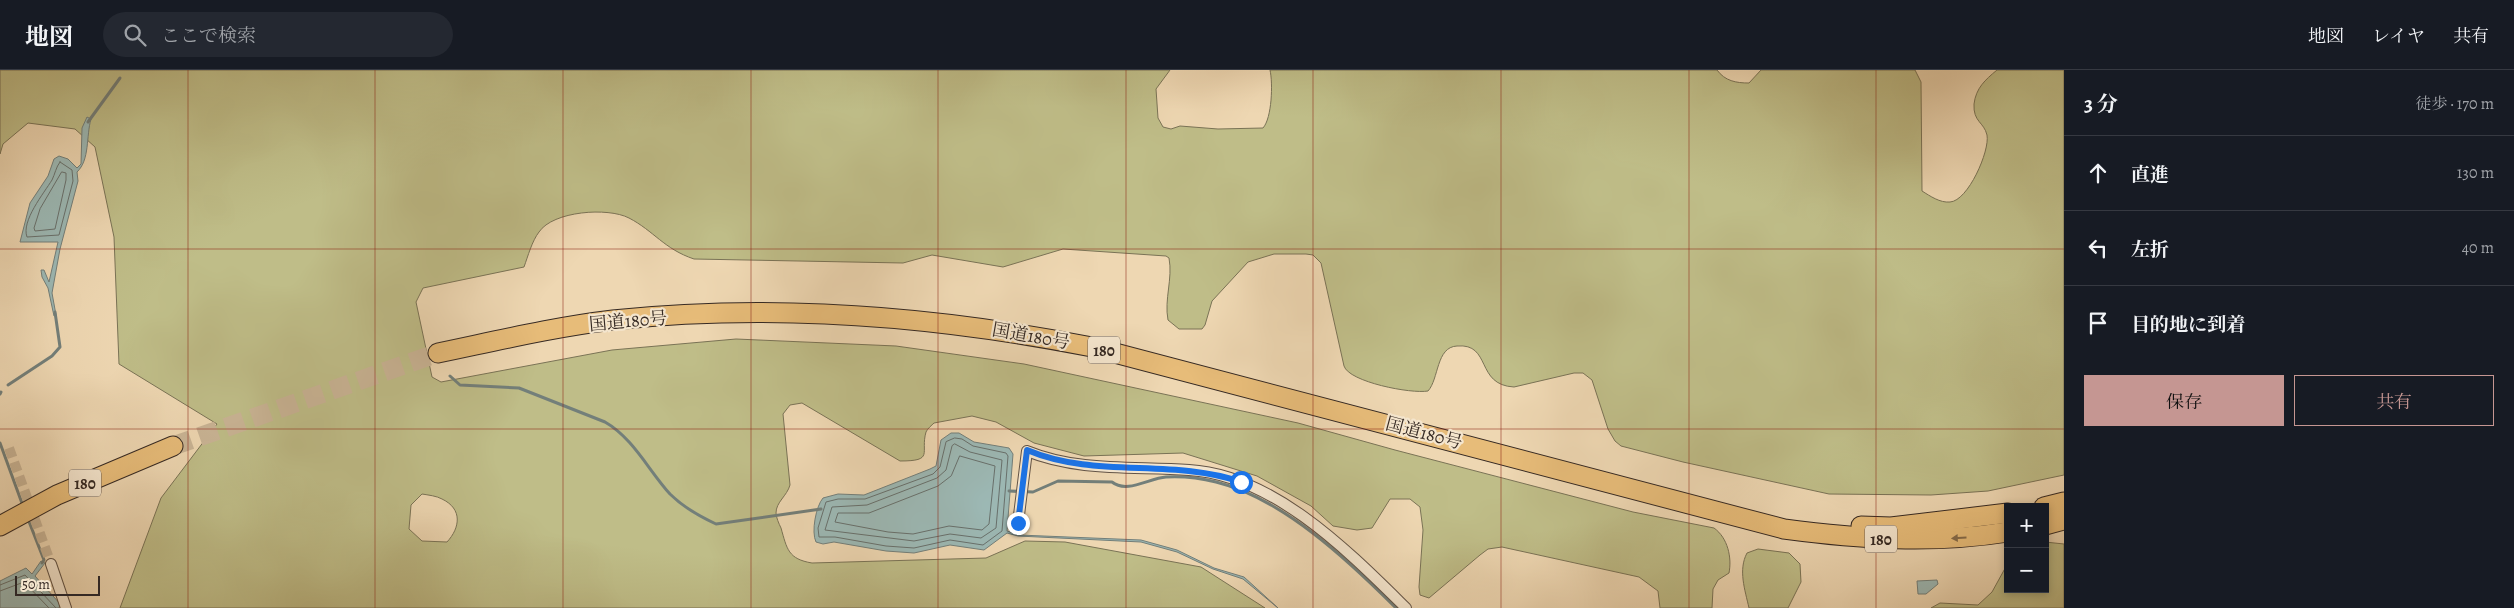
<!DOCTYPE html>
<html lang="ja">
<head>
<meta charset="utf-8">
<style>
  :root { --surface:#171b24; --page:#242831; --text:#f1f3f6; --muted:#9ea1a6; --line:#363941; --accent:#c59692 }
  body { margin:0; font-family:Alegreya,"Noto Serif JP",serif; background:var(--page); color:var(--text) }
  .controls { position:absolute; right:15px; bottom:15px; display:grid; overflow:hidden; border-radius:0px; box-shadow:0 2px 8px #0003 }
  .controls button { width:45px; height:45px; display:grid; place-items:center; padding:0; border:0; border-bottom:1px solid var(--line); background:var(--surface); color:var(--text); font:25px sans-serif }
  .scale { position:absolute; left:15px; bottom:12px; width:85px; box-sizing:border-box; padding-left:5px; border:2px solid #352923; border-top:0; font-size:14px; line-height:18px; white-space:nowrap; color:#352923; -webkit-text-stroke:4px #f4e5cd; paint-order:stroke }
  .stop { position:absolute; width:15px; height:15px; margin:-11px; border:4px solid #1a73e8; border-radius:50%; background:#fff }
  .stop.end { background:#1a73e8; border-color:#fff; box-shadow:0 1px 5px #0008 }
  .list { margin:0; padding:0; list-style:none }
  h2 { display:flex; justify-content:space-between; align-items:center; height:65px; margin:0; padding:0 20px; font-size:21px }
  h2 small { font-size:16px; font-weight:400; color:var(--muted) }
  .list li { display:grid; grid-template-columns:32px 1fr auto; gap:15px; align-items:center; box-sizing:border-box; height:75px; padding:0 20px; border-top:1px solid var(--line) }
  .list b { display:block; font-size:19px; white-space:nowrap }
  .list em { font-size:16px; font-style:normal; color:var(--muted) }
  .actions { display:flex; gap:10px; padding:15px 20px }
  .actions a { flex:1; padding:11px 0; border:1px solid var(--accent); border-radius:0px; text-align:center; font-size:18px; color:var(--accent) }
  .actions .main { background:var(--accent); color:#111 }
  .icon { flex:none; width:28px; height:28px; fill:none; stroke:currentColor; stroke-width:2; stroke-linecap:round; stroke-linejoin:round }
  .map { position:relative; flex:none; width:2064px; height:538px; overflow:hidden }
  header { display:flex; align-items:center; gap:30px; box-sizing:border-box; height:70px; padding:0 25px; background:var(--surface); border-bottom:1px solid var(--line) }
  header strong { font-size:24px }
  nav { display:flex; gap:28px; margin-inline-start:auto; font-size:18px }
  .search { width:350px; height:45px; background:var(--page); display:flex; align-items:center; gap:12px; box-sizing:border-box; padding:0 18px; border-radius:28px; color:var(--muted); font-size:19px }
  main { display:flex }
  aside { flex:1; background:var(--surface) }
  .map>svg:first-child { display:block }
  .green { fill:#bfbd88; stroke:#7a7356; fill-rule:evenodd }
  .water { fill:#9cb8b4; stroke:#737f7a }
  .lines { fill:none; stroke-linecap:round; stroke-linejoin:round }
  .shore { stroke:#68706c; stroke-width:1 }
  .stream { stroke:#737f7a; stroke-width:3 }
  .street-tunnel { stroke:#c9b495; stroke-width:10; stroke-dasharray:10 5; stroke-linecap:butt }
  .highway-tunnel { stroke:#c9b495; stroke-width:19; stroke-dasharray:19 9; stroke-linecap:butt }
  .street-casing { stroke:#635447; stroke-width:12 }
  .highway-casing { stroke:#352923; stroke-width:21 }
  .street { stroke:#f4e5cd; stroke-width:10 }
  .highway { stroke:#e7bc79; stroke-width:19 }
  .oneway { fill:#856b4a }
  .route { stroke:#1a73e8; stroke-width:6 }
  .grid { fill:none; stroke:#8f2418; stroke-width:1; stroke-opacity:0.55 }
  .labels { text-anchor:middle; stroke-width:4.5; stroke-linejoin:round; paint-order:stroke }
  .shield { fill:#f4e5cd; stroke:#6e6156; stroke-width:1 }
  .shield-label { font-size:16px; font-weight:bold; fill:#352923 }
  .street-label { font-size:18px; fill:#352923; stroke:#f4e5cd }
</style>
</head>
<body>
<header>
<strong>地図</strong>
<div class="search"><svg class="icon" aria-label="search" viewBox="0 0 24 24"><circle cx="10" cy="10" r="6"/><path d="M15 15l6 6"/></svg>ここで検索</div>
<nav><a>地図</a><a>レイヤ</a><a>共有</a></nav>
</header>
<main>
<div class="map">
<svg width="2064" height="538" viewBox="0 0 2064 538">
  <rect width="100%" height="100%" fill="#eed7b2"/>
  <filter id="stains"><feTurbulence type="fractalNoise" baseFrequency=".004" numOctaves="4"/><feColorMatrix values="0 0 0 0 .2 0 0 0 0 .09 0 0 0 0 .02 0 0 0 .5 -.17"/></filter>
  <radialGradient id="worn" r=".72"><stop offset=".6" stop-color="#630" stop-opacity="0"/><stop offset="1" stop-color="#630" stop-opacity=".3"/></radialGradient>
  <g class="green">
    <path d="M 0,0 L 1170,0 L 1156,19 L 1158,48 L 1163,57 L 1171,59 L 1180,56 L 1218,59 L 1263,58 C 1272,48 1273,13 1270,0 L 1717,0 C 1725,11 1736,13 1749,13 L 1761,0 L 1915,0 L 1921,12 L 1922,121 C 1930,126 1940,133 1950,132 C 1968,131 1990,81 1987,65 C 1984,52 1973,52 1974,34 C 1976,18 1985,10 1997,0 L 2064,0 L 2064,405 L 1988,421 L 1931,425 L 1829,424 L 1683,392 L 1621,376 L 1615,371 L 1608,359 L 1592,310 L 1583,303 L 1574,303 L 1514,317 C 1475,315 1492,273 1457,276 C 1436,277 1439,309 1428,321 C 1411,324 1349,312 1344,296 L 1321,193 L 1313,185 L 1306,184 L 1274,184 L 1248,192 L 1212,231 L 1205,255 L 1202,259 L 1179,259 L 1168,250 C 1164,229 1173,209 1169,188 L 1166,186 L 1063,179 L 1003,197 L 932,185 L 903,193 L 694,189 C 664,179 654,161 629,148 C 608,137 553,141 539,162 C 532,171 528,186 524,197 L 423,218 L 416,232 L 432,307 L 441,312 L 612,280 L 736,269 L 896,276 L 1024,294 L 1298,353 L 1395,380 L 1633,442 L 1714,458 C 1728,468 1732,488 1729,503 L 1718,510 L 1713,519 L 1712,538 L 1660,538 L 1658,521 L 1639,507 L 1502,477 L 1488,479 L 1480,485 L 1429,528 L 1420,525 L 1419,517 L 1423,460 L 1420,437 L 1410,429 L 1390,429 L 1372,458 L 1357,460 L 1333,456 L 1311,436 L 1257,406 L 1183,383 L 1084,386 L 1034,373 L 996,352 L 972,346 L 934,353 C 932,355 927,359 926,362 C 920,383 935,391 900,391 L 802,333 L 790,335 L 783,344 L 790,415 C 787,426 776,432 776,443 C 776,447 779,454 781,458 C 787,479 788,489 812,493 L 986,488 L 1025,471 L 1065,472 L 1201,497 L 1265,538 L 120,538 L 161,428 L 217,354 L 119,294 L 114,167 L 95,77 L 75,59 L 28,53 L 3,74 L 0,84 ZM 422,424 C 428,425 437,426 442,429 C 463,439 460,458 447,472 L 422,471 L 409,459 L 411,435 Z"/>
    <path d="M 2045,472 L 2064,474 L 2064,538 L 1931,538 L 1940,533 L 1978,535 L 1992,522 L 2008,493 L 2008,519 L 2045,519 Z"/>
    <path d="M 1758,479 L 1789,483 L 1800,494 L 1801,512 L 1788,538 L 1749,538 C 1745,520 1738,500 1747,483 Z"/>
  </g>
  <g class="water">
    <path d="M 87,47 L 91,49 C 86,66 90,90 77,102 L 78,111 L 60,179 L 52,223 L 56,245 L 54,246 L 48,218 L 42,207 L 41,200 L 44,200 L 49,212 L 58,172 L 20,172 L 30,133 L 48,106 L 54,89 L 59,86 L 68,89 L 77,98 L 81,94 L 82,58 Z"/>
    <path d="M 951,363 L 959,363 L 974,372 L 1009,378 L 1013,384 L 1007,461 L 1019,465 L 1141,470 L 1177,480 L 1214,498 L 1244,507 L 1278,538 L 1243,509 L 1213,499 L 1177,482 L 1141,472 L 1018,466 L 1007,463 L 984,480 L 950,475 L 914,483 L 886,481 L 834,472 L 823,474 L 816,472 C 811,462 816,436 823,428 L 838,424 L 864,425 L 930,399 L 936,396 L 941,370 Z"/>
    <path d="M 41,491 L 45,493 L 35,506 L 62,536 L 58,538 L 0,538 L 0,511 L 26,498 L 32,504 Z"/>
    <path d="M 1937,510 L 1938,514 L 1926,524 L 1918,524 L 1917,511 Z"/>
  </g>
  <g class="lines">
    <g class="shore">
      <path d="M 60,92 L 72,100 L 73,111 L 59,165 L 27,167 C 21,151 44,123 52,110 C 55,104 56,97 60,92 Z"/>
      <path d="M 62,102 L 66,103 L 66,110 L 55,159 L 35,161 L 34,158 L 40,139 Z"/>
      <path d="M 955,368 L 962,369 L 973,376 L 1006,383 L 1008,386 L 1002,461 L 983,475 L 950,470 L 914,478 L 886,476 L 835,467 L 819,467 L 818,458 L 826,432 L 838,429 L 865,429 L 933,404 L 940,397 L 946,372 Z"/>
      <path d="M 955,374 L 970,382 L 1002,390 L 996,458 L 981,468 L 950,464 L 914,471 L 825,460 L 832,437 L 867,435 L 937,408 L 946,400 L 952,376 Z"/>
      <path d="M 960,386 L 995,396 L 989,454 L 982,460 L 949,456 L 913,464 L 888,462 L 835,452 L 838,443 L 869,443 L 938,416 L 951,406 Z"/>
      <path d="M 0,515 L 25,505 L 56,538"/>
      <path d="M 0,521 L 24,512 L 49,538"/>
    </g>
    <g class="stream">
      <path d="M 88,52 L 120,8"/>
      <path d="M 450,306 L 460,315 L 519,318 L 605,352 C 633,368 649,401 670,424 C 682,436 701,447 716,454 L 821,439"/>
      <path d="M 8,315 L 52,286 L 60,277 L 55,242"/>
      <path d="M 0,324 L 1,322"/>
      <path d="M 0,373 L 23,436"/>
      <path d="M 1009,421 L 1033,422 L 1058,411 L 1112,412 C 1127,424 1149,408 1166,407 C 1183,406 1200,408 1216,412 C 1282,428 1348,490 1396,538"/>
      <path d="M 28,449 L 44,490 L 42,493"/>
    </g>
    <path class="street-tunnel" d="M 9,378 L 51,494"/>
    <path class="highway-tunnel" d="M 173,376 L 438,283"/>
    <defs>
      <g id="street">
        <path d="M 1018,453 L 1027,381 C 1078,402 1135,396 1189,400 C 1274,405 1349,482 1406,538"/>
        <path d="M 51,494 L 66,538"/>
      </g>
      <g id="highway">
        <path d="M 438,283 C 496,271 554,257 613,250 C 773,233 935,246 1092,277 L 1784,459 C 1859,469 1933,474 2008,462"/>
        <path d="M 2044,437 L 2064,432"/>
        <path d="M 2045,455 L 2064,450"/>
        <path d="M 0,456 L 57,425 L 173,376"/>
        <path d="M 1861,456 L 1891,457 L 2008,443"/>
      </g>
    </defs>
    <use href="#street" class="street-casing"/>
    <use href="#highway" class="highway-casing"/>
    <use href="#street" class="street"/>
    <use href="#highway" class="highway"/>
  </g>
  <defs><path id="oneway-solid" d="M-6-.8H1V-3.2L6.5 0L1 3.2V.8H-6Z" transform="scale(1.25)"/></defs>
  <use class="oneway" href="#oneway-solid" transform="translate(1959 468) rotate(177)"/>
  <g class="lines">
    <path class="route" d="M 1018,453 L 1027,380 C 1095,409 1172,388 1241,412"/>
  </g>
  <path class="grid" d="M 188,0 L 188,538M 375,0 L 375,538M 563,0 L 563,538M 751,0 L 751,538M 938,0 L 938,538M 1126,0 L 1126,538M 1313,0 L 1313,538M 1501,0 L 1501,538M 1689,0 L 1689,538M 1876,0 L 1876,538M 0,179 L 2064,179M 0,359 L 2064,359"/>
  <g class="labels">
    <g class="shield">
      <rect x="1088" y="266.5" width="32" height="27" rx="4"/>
      <rect x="69" y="399.5" width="32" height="27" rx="4"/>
      <rect x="1865" y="455.5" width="32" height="27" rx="4"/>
    </g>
    <g class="shield-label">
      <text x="1104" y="286">180</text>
      <text x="85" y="419">180</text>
      <text x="1881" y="475">180</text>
    </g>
    <g class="street-label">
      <text transform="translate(628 251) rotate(-5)" y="6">国道180号</text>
      <text transform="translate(1031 266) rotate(10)" y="6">国道180号</text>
      <text transform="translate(1424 363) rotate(15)" y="6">国道180号</text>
    </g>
  </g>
  <rect width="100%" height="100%" filter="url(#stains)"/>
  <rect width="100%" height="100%" fill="url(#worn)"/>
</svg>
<div class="controls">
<button>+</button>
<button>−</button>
</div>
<div class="scale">50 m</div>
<div class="stop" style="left:1241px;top:412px"></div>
<div class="stop end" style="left:1018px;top:453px"></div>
</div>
<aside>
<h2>3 分<small>徒歩 · 170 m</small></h2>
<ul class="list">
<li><svg class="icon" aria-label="ahead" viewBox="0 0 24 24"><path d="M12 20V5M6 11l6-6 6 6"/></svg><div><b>直進</b></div><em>130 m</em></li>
<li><svg class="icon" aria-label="left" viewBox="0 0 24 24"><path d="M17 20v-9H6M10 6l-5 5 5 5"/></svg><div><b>左折</b></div><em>40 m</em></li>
<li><svg class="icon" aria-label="arrive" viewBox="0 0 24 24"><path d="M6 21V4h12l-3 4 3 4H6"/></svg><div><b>目的地に到着</b></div></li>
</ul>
<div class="actions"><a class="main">保存</a><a>共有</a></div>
</aside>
</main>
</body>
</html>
